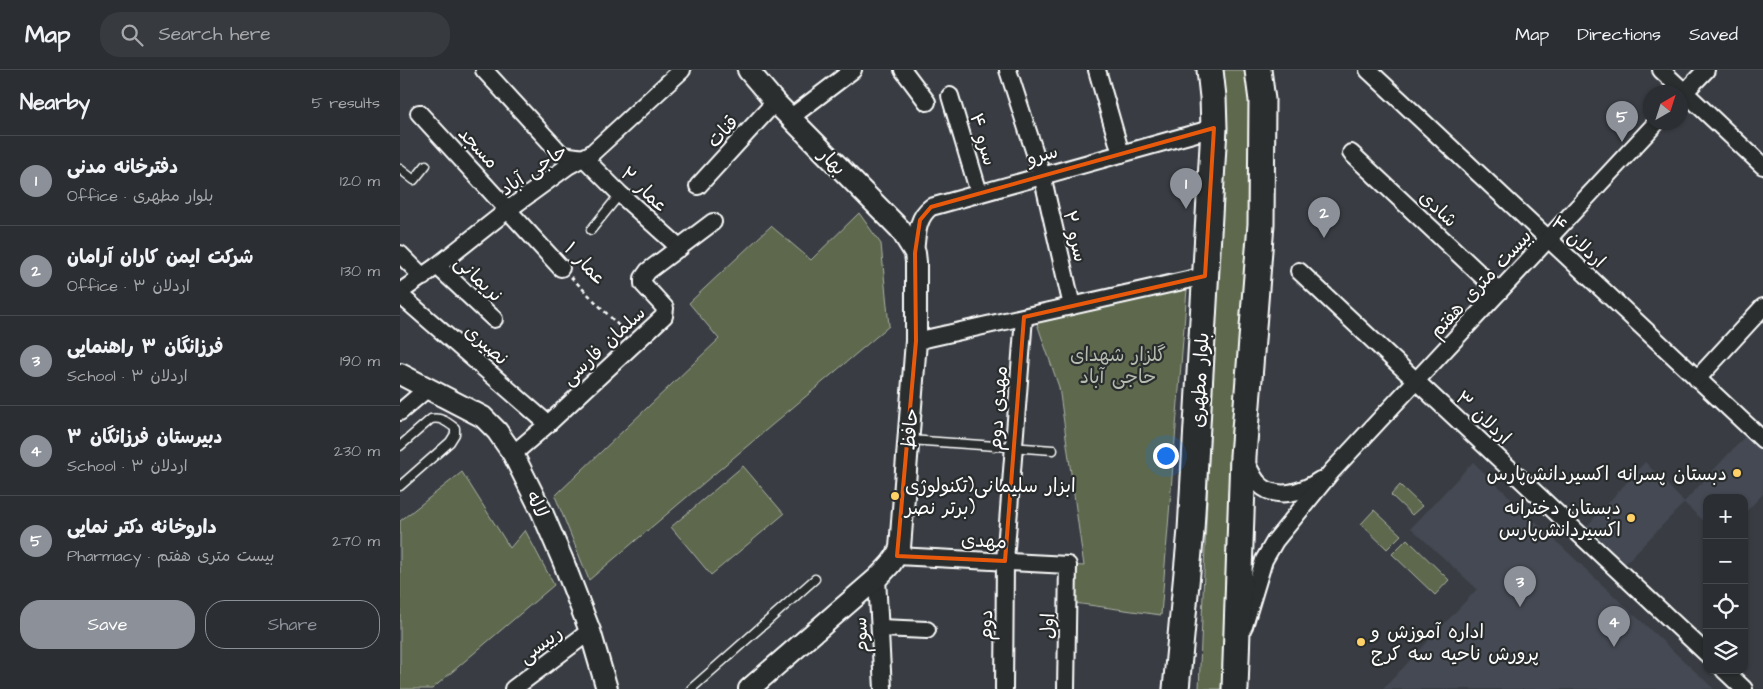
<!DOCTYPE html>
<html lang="en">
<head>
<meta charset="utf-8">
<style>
  :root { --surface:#2b2e32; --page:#373a3e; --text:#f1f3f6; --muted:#a6a8ac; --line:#474a4d; --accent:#8c9099 }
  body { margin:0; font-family:"Architects Daughter","Playpen Sans Arabic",sans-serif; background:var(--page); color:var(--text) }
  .controls { position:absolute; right:15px; bottom:15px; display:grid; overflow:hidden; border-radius:10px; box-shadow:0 1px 4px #0004 }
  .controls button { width:45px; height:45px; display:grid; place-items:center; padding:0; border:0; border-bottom:1px solid var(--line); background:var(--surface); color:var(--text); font:25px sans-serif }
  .compass { position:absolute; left:1243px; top:15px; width:45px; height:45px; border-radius:50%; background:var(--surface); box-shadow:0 1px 4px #0004; rotate:39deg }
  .you { position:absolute; left:765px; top:385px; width:18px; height:18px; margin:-12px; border:4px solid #fff; border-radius:50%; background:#1a73e8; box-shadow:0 0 0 8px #1a73e833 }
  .badge { display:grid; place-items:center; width:32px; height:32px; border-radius:50%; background:var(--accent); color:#fff; font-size:16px; font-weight:700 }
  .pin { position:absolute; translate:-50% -41px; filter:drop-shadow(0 1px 2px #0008) }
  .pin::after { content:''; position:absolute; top:26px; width:18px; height:15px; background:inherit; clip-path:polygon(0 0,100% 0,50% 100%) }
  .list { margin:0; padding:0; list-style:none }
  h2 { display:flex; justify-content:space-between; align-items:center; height:65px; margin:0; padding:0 20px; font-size:21px }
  h2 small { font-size:16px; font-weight:400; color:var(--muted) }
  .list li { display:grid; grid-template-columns:32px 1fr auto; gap:15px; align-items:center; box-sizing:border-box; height:90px; padding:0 20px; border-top:1px solid var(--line) }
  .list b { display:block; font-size:19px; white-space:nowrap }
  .list p { margin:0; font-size:16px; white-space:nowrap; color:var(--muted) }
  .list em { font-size:16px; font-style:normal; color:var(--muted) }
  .actions { display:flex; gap:10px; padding:15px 20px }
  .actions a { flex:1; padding:11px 0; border:1px solid var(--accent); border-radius:20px; text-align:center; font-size:18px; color:var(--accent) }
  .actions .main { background:var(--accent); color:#fff }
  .icon { flex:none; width:28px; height:28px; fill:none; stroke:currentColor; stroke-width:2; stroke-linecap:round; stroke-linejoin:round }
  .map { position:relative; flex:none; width:1363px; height:619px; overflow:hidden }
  header { display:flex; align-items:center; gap:30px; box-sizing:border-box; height:70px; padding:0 25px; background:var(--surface); border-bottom:1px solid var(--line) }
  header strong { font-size:24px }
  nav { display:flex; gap:28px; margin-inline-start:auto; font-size:18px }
  .search { width:350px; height:45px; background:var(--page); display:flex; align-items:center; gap:12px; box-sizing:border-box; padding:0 18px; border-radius:20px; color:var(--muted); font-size:19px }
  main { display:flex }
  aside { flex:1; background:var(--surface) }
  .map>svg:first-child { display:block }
  .built { fill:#444852 }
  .green { fill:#5d674e; stroke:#aeb3a6 }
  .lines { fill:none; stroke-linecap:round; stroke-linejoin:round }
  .service-casing { stroke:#fff; stroke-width:11 }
  .minor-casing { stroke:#fff; stroke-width:20 }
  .tertiary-casing { stroke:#fff; stroke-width:24 }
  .primary-casing { stroke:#fff; stroke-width:29 }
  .path { stroke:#fff; stroke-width:2.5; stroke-dasharray:4 4; stroke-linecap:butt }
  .service { stroke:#2a2d2e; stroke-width:8 }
  .minor { stroke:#2a2d2e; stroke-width:16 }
  .tertiary { stroke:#2a2d2e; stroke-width:20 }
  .primary { stroke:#2a2d2e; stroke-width:25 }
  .marked { fill:none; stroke:#e8590c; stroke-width:4; stroke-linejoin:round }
  .poi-dot { fill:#ffd166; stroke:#2a2d2e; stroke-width:2 }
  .labels { text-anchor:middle; stroke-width:4.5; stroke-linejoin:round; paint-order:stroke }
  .street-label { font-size:19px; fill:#fff; stroke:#2a2d2e }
  .park-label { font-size:19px; fill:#b6bbaf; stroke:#2a2d2e }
  .poi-label { font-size:19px; fill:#fff; stroke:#2a2d2e; text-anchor:end }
</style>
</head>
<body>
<header>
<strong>Map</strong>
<div class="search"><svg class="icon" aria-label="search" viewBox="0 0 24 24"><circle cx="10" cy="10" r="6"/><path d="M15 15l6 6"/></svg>Search here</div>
<nav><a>Map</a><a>Directions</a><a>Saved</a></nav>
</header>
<main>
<aside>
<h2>Nearby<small>5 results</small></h2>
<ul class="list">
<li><span class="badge">1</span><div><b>دفترخانه مدنی</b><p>Office · بلوار مطهری</p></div><em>120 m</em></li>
<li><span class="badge">2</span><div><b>شرکت ایمن کاران آرامان</b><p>Office · اردلان ۳</p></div><em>130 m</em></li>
<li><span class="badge">3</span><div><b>فرزانگان ۳ راهنمایی</b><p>School · اردلان ۳</p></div><em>190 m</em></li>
<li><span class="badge">4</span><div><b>دبیرستان فرزانگان ۳</b><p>School · اردلان ۳</p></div><em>230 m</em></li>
<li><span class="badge">5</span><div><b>داروخانه دکتر نمایی</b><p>Pharmacy · بیست متری هفتم</p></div><em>270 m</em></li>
</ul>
<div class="actions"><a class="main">Save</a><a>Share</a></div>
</aside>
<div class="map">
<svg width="1363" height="619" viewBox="0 0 1363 619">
  <rect width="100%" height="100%" fill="#393d43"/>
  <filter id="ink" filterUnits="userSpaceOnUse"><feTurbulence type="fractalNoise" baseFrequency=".02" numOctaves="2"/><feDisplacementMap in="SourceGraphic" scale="10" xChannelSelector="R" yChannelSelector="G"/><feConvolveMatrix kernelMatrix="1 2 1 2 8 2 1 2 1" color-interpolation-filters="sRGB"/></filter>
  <g filter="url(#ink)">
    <g class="built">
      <path d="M 1346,365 L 1363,381 L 1363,424 L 1344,444 L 1344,428 L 1307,428 L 1307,454 L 1284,433 L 1218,501 L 1179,465 L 1245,392 L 1284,432 Z"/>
      <path d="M 1073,392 L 1195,508 L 1314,619 L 983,619 L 1077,519 L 1011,458 Z"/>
    </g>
    <g class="green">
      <path d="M 821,0 L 846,0 L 849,13 L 852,121 L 828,426 L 822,619 L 799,619 L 824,33 Z"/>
      <path d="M 459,143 L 481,174 L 489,256 L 189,510 L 155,426 L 319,269 L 289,233 L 371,156 L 411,190 Z"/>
      <path d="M 787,219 L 761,545 L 667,532 L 668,495 L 684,496 L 659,317 L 634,245 Z"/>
      <path d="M 343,396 L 384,444 L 311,505 L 271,457 Z"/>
      <path d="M 62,402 L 110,478 L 125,460 L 154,515 L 32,619 L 0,619 L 0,451 Z"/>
      <path d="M 1000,415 L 1022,436 L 1012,445 L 991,425 Z"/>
      <path d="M 974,440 L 1001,465 L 987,479 L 961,454 Z"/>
      <path d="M 1007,469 L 1049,510 L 1035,525 L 992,484 Z"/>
    </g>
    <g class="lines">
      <defs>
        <g id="service">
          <path d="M 0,99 L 14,110 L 26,95"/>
          <path d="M 191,160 L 220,124"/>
          <path d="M 510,370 L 653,380"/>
          <path d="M 0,376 L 31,349 C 41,347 47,352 55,358 L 55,364 L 50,372 L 0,416"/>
          <path d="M 291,619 L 415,509"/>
        </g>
        <g id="minor">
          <path d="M 84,0 L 162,85 L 184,88 L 220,124 L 280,178"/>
          <path d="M 503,0 L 527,32"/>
          <path d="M 608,0 L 642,105 L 672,236"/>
          <path d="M 697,0 L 721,84"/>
          <path d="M 968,0 L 1363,370"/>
          <path d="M 1261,0 L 1363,96"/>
          <path d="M 550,26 L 579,123"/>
          <path d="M 1280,27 L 1306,0"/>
          <path d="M 19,43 L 161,198"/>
          <path d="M 390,48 L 453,0"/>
          <path d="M 951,83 L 1099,222"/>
          <path d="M 298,116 L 375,32"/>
          <path d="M 515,183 C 517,167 516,148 531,137 L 814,58"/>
          <path d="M 0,184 L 23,207"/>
          <path d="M 37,196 L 94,249"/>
          <path d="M 899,201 L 1307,584"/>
          <path d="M 0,222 L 37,196 L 109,139 L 168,96 L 192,83 L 282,0"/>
          <path d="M 0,225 L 148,354"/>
          <path d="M 516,271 L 805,206"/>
          <path d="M 1297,309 L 1363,237"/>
          <path d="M 0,342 L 28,318"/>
          <path d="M 113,384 L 148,354 L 264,246 L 265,238 L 243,214 L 243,208 L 248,201 L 313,152"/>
          <path d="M 845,390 C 849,398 853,408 859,414 C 876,431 903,422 920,410"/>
          <path d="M 497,486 L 668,495 L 666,619"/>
          <path d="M 477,508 L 483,619"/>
          <path d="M 844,556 L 864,490 L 875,471 L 932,401 L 1257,52"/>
          <path d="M 480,558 L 527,560"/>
          <path d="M 1324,600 L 1344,619"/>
          <path d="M 113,619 L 190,561"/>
          <path d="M 604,619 L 605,491 L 624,247"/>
        </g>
        <g id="tertiary">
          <path d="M 348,0 L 375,32 L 500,159 L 515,183 L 516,192 L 516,271 L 500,478 C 495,491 487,498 477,508 L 349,619"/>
          <path d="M 0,304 L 83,347 L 97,361 L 113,384 L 142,442 L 163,491 L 190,561 L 207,619"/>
        </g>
        <g id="primary">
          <path d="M 776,619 L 791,460 L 814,58 L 813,27 L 810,0"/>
          <path d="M 835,619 L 843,386 L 861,154 L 862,30 L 858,0"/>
        </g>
      </defs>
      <use href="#service" class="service-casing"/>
      <use href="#minor" class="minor-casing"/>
      <use href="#tertiary" class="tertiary-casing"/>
      <use href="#primary" class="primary-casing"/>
      <path class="path" d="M 171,207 L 225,262"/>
      <use href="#service" class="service"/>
      <use href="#minor" class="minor"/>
      <use href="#tertiary" class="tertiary"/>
      <use href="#primary" class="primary"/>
    </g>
  </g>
  <path class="marked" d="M 814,58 L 805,206 L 624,247 L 605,491 L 497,486 L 516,271 L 515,183 L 520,150 L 531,137 Z"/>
  <g class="poi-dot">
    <circle cx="1337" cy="403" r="5"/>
    <circle cx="495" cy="426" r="5"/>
    <circle cx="1231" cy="448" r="5"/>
    <circle cx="961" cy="572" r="5"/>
  </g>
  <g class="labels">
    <g class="street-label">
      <text transform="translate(322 61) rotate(-47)" y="7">قنات</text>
      <text transform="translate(584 69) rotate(74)" y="7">سرو ۴</text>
      <text transform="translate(79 77) rotate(47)" y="7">مسجد</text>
      <text transform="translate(642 84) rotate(-15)" y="7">سرو</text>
      <text transform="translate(433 91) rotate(45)" y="7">بهار</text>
      <text transform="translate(133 99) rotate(-34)" y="7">حاجی آباد</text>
      <text transform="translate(245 119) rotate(43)" y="7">عمار ۲</text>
      <text transform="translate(1039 138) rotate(43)" y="7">شادی</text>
      <text transform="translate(676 166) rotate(77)" y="7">سرو ۲</text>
      <text transform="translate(1179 171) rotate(43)" y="7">اردلان ۴</text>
      <text transform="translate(186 193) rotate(46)" y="7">عمار ۱</text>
      <text transform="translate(79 208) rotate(43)" y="7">نریمانی</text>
      <text transform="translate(1080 213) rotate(-47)" y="7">بیست متری هفتم</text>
      <text transform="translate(87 274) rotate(41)" y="7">نصیری</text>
      <text transform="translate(203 275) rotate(-43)" y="7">سلمان فارسی</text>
      <text transform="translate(799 310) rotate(-87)" y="7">بلوار مطهری</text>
      <text transform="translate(597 338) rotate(-86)" y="7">مهدی دوم</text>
      <text transform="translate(1084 347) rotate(43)" y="7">اردلان ۳</text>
      <text transform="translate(509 359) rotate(-85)" y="7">حافظ</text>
      <text transform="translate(138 434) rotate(65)" y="7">لاله</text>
      <text transform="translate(584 470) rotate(3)" y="7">مهدی</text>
      <text transform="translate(585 555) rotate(-89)" y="7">دوم</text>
      <text transform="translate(647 556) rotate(-89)" y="7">اول</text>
      <text transform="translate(460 565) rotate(-93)" y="7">سوم</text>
      <text transform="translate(140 574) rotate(-37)" y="7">رییسی</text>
    </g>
    <g class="park-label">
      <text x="718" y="291">گلزار شهدای<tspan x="718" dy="22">حاجی آباد</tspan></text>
    </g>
    <g class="poi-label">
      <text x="1327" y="410">دبستان پسرانه اکسیر‌دانش‌پارس</text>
      <text x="505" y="422" text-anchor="start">ابزار سلیمانی(تکنولوژی<tspan x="505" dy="22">برتر نصر)</tspan></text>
      <text x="1221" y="444">دبستان دخترانه<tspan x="1221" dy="22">اکسیردانش‌پارس</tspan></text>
      <text x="971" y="568" text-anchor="start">اداره آموزش و<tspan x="971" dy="22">پرورش ناحیه سه کرج</tspan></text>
    </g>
  </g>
</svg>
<div class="controls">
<button>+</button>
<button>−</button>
<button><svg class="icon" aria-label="locate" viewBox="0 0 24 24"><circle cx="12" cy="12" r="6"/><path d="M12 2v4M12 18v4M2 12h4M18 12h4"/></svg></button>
<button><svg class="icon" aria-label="layers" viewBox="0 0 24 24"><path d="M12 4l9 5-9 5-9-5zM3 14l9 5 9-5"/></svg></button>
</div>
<svg class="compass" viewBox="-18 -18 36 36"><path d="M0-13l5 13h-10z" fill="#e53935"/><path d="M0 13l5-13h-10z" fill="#a6a8ac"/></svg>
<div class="you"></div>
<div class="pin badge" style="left:786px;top:139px">1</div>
<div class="pin badge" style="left:924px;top:168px">2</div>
<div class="pin badge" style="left:1120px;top:537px">3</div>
<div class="pin badge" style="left:1214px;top:577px">4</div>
<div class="pin badge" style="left:1222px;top:72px">5</div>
</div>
</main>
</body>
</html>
